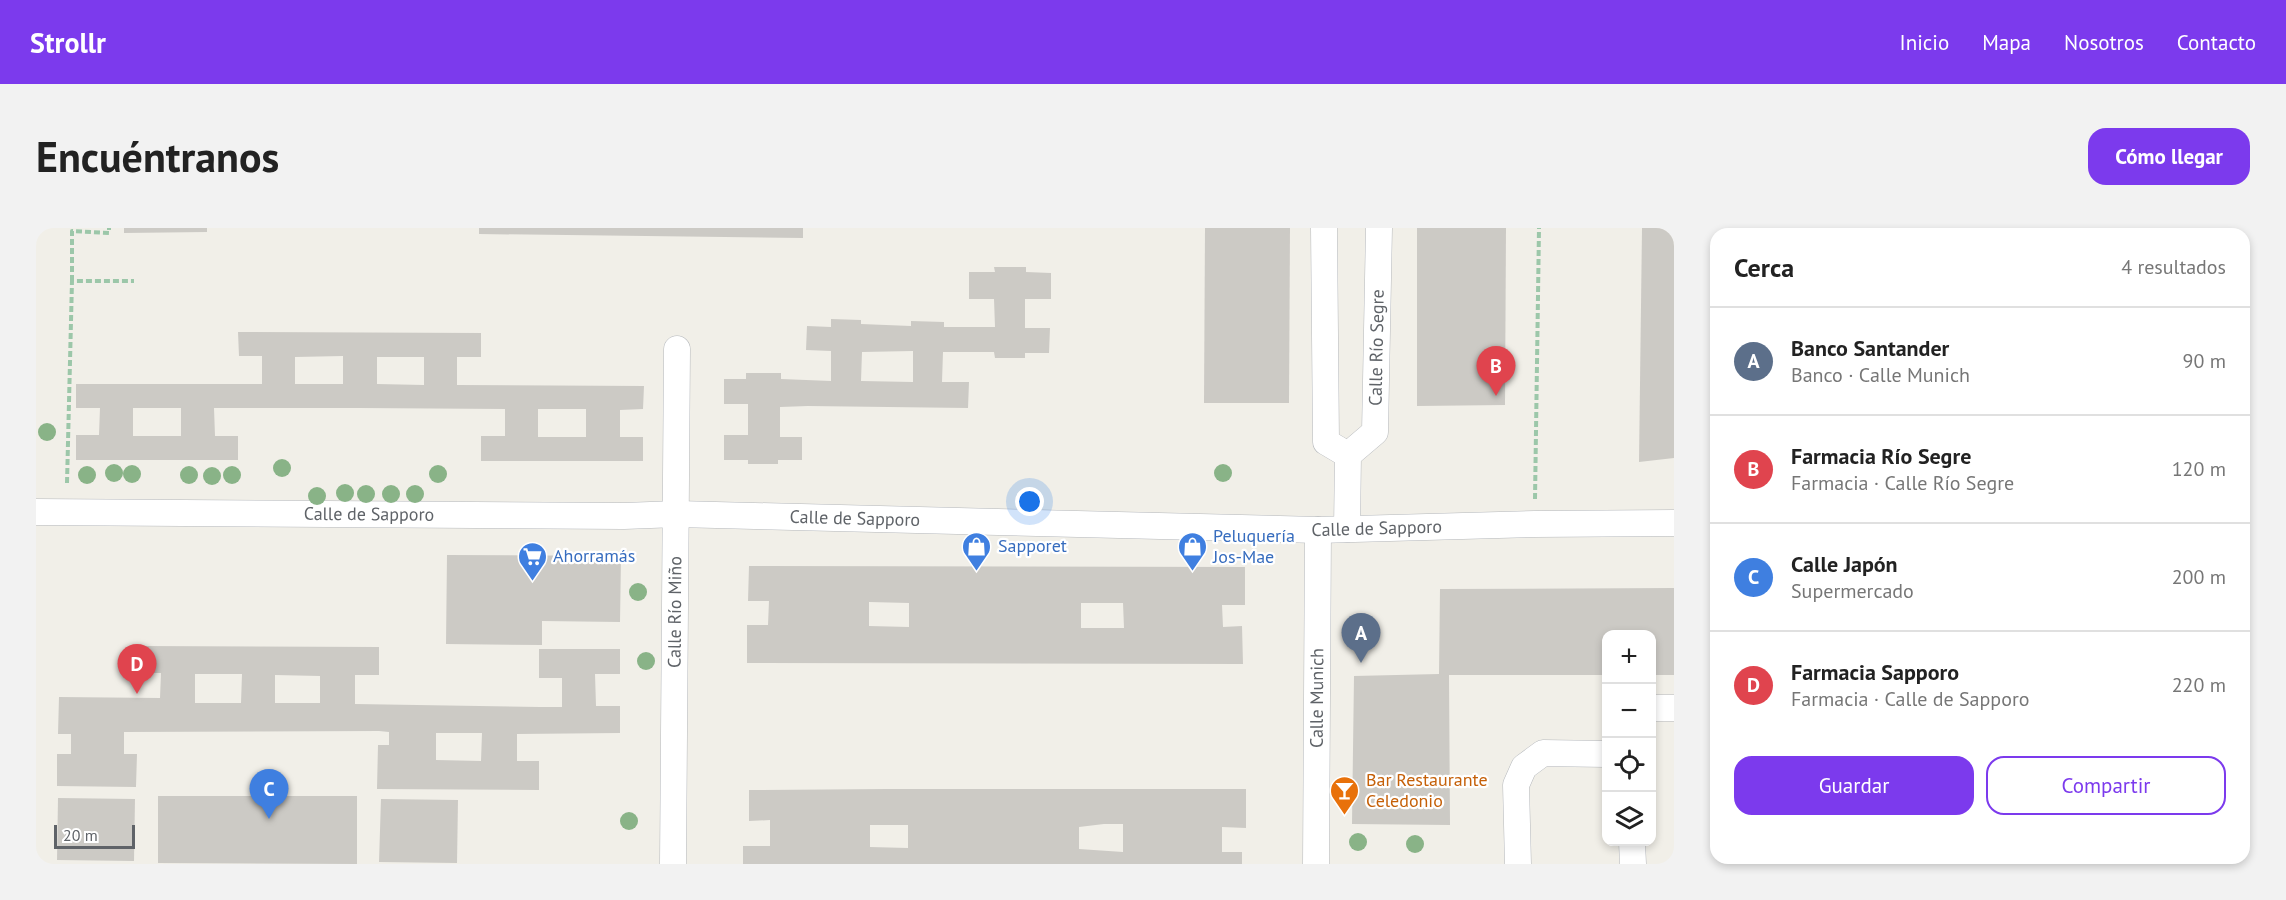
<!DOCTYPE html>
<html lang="es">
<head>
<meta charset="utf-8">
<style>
  :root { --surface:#fff; --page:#f2f2f2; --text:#222; --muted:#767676; --line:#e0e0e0; --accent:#7c3aed }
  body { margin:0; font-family:"PT Sans",sans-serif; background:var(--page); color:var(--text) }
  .controls { position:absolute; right:18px; bottom:18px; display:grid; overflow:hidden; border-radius:12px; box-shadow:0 3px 9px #0003 }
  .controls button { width:54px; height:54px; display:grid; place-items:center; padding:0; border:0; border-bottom:2px solid var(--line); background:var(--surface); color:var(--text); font:30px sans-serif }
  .scale { position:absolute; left:18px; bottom:15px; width:81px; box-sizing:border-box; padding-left:6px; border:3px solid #5f6368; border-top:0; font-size:16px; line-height:21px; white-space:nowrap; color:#5f6368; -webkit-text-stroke:4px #fff; paint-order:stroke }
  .you { position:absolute; left:994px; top:274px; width:21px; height:21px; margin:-15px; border:4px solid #fff; border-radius:50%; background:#1a73e8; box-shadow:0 0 0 9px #1a73e833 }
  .badge { display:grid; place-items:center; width:39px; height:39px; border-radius:50%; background:var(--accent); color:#fff; font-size:20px; font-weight:700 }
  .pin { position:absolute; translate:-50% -50px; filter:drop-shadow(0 2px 3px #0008) }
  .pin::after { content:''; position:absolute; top:32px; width:21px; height:18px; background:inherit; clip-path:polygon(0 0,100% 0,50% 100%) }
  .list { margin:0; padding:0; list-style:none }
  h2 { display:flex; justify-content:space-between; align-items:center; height:78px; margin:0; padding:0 24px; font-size:26px }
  h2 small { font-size:20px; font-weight:400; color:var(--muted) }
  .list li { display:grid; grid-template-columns:39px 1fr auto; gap:18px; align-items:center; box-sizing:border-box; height:108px; padding:0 24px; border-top:2px solid var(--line) }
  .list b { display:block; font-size:22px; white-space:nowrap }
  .list p { margin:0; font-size:20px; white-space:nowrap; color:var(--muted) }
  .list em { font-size:20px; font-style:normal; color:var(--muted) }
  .actions { display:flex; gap:12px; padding:18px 24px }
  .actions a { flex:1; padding:14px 0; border:2px solid var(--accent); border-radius:18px; text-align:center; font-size:21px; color:var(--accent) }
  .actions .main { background:var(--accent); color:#fff }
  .icon { flex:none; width:33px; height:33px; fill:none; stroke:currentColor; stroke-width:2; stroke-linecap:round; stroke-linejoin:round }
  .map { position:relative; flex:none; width:1638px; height:636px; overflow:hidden; border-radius:18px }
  header { display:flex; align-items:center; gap:36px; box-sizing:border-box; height:84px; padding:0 30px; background:var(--accent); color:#fff }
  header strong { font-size:28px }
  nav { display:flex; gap:33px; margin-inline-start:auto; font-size:21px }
  .intro { display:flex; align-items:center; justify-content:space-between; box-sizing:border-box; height:144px; padding:0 36px }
  h1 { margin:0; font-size:42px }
  .button { padding:15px 27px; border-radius:18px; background:var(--accent); color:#fff; font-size:21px; font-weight:700 }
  main { display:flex; gap:36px; padding:0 36px }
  aside { flex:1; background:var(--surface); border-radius:18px; box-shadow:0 3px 9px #0003 }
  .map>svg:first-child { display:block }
  .building { fill:#cccac5; fill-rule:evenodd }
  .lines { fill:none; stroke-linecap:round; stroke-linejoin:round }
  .minor-casing { stroke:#b5b8bc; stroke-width:27 }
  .path { stroke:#9cc7a9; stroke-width:4; stroke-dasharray:6 3; stroke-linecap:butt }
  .minor { stroke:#fff; stroke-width:26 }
  .tree { fill:#89b387 }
  .labels { text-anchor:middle; stroke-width:4.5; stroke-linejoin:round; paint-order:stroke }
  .street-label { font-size:18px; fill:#5f6368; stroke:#fff }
  .shop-label { font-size:18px; fill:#366cbe; stroke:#fff; text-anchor:start }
  .food-label { font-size:18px; fill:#c56008; stroke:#fff; text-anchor:start }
</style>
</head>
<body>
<header>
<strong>Strollr</strong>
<nav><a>Inicio</a><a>Mapa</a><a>Nosotros</a><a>Contacto</a></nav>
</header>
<div class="intro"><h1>Encuéntranos</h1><a class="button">Cómo llegar</a></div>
<main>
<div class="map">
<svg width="1638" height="636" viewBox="0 0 1638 636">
  <rect width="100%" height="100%" fill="#f1efe8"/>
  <g class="building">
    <path d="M 88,0 L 171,0 L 171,4 L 88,5 Z"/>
    <path d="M 443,0 L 767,0 L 767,10 L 443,6 Z"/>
    <path d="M 1169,0 L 1254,0 L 1253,175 L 1168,175 Z"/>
    <path d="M 1381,0 L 1470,0 L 1469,177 L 1381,178 Z"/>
    <path d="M 1606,0 L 1638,0 L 1638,230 L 1603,234 Z"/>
    <path d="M 958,39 L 990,39 L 990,44 L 1015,45 L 1015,71 L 989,71 L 989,100 L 1014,100 L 1013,125 L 989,125 L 989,130 L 959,130 L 958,124 L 907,124 L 906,154 L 933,154 L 932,180 L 772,178 L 744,179 L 744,209 L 766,209 L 766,232 L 742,232 L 742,236 L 712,236 L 712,232 L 688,232 L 688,207 L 712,207 L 712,176 L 688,176 L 688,151 L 710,151 L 710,145 L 745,145 L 745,151 L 795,153 L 795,123 L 770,122 L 771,98 L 795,99 L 795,91 L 825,92 L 825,96 L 875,98 L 875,93 L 908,94 L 908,99 L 959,99 L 958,71 L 933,71 L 933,44 L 959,44 ZM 877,123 L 877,154 L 825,153 L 826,124 Z"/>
    <path d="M 202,104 L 445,105 L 445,129 L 421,129 L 421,157 L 608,158 L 607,181 L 584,182 L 584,209 L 607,209 L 607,233 L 445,233 L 445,208 L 469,208 L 469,181 L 324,180 L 178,180 L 179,208 L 202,208 L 202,232 L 40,232 L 40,207 L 63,207 L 64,180 L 40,180 L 40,156 L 226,156 L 226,128 L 203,128 ZM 307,128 L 307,156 L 259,156 L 259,129 ZM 341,129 L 388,129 L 388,157 L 341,156 ZM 97,180 L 145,180 L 145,208 L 97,208 ZM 502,181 L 550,181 L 550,209 L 502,209 Z"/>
    <path d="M 411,327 L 585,328 L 584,394 L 506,393 L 506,417 L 410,416 Z"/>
    <path d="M 713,338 L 1209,339 L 1209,377 L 1186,377 L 1187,399 L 1206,398 L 1207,436 L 711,435 L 711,397 L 732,397 L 733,373 L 712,373 ZM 833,374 L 873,375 L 873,399 L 833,398 ZM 1045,375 L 1087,375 L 1088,400 L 1045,400 Z"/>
    <path d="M 1638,360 L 1638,447 L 1616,447 L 1616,406 L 1570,406 L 1570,447 L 1413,447 L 1414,597 L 1316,596 L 1318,448 L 1403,446 L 1404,361 Z"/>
    <path d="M 103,418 L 343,419 L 343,447 L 319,447 L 319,476 L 504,479 L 526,479 L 526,450 L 503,450 L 503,421 L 584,421 L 584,446 L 559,446 L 560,478 L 584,478 L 584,505 L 481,506 L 481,533 L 503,533 L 503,562 L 341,561 L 342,517 L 353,517 L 353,504 L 343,503 L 88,504 L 88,526 L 101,526 L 100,559 L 21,558 L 21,526 L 35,526 L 35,506 L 22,506 L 23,469 L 124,470 L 125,445 L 103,445 ZM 159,446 L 206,446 L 205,475 L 159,475 ZM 239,447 L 284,448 L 284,475 L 239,475 ZM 400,505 L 446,505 L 445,533 L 400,532 Z"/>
    <path d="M 851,561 L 1210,561 L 1210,600 L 1186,599 L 1186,624 L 1206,624 L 1206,636 L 707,636 L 707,618 L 734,618 L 734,592 L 713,593 L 713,562 ZM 1068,596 L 1087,596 L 1087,624 L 1043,621 L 1043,599 ZM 834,597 L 872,597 L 872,620 L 834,619 Z"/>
    <path d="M 122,568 L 321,568 L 321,636 L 122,635 Z"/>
    <path d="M 22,570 L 99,571 L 98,633 L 21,632 Z"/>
    <path d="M 345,571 L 422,572 L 421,635 L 343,634 Z"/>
  </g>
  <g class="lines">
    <defs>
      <g id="minor">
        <path d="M 1288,0 L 1290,214 L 1312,227"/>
        <path id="s1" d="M 0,284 L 588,288 L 641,286 L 1282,302 L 1499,296 L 1638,295"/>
        <path id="s2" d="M 1311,301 L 1312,227 L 1339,204 L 1343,0"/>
        <path d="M 1616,480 L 1638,480"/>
        <path d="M 1596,614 L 1597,636"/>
        <path id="s3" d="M 637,636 L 641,121"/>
        <path id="s4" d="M 1280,636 L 1282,302"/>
        <path d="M 1482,636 L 1480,557 L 1488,539 L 1507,525 L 1570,526"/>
      </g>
    </defs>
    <use href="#minor" class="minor-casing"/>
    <g class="path">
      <path d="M 36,53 L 36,3 L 73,5 L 73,0"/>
      <path d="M 31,255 L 36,53 L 98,53"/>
      <path d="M 1499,271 L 1503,0"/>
    </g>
    <use href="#minor" class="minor"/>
  </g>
  <g class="tree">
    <circle cx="11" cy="204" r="9"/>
    <circle cx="246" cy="240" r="9"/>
    <circle cx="78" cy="245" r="9"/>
    <circle cx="1187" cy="245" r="9"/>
    <circle cx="96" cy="246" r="9"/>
    <circle cx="402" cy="246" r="9"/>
    <circle cx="51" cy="247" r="9"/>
    <circle cx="153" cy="247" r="9"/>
    <circle cx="196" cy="247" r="9"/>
    <circle cx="176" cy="248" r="9"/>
    <circle cx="309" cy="265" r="9"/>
    <circle cx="330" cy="266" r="9"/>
    <circle cx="355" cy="266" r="9"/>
    <circle cx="379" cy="266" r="9"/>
    <circle cx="281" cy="268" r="9"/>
    <circle cx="602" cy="364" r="9"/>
    <circle cx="610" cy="433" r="9"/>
    <circle cx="593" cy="593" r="9"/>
    <circle cx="1322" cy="614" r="9"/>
    <circle cx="1379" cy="616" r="9"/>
  </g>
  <defs>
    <symbol id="shop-pin" viewBox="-11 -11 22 30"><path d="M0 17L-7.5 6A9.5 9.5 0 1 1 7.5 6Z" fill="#3f7fe0" stroke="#fff"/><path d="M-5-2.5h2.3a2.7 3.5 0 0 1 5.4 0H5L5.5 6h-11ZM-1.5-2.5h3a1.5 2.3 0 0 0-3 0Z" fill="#fff"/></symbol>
    <symbol id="supermarket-pin" viewBox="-11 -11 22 30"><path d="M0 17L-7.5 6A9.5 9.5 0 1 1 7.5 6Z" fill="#3f7fe0" stroke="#fff"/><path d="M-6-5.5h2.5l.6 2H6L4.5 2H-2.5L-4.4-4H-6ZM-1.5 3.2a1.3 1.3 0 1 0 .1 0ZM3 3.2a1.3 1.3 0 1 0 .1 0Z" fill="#fff"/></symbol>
    <symbol id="bar-pin" viewBox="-11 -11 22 30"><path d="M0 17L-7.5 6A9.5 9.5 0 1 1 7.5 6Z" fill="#e8710a" stroke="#fff"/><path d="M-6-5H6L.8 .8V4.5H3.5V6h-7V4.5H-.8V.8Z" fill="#fff"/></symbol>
  </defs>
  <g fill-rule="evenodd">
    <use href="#shop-pin" x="924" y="302" width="33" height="45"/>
    <use href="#shop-pin" x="1140" y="302" width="33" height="45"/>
    <use href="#supermarket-pin" x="480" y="312" width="33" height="45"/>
    <use href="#bar-pin" x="1292" y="546" width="33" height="45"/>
  </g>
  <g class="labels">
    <g class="street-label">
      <text dy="6" stroke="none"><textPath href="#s2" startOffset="194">Calle Río Segre</textPath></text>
      <text dy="6" stroke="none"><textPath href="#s1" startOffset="333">Calle de Sapporo</textPath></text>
      <text dy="6" stroke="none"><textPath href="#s1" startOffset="819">Calle de Sapporo</textPath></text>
      <text dy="6" stroke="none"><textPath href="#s1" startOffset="1341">Calle de Sapporo</textPath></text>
      <text dy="6" stroke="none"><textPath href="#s3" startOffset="252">Calle Río Miño</textPath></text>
      <text dy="6" stroke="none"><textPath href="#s4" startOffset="166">Calle Munich</textPath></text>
    </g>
    <g class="shop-label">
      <text x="1177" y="314">Peluquería<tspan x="1177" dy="21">Jos-Mae</tspan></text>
      <text x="962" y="324">Sapporet</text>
      <text x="517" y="334">Ahorramás</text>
    </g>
    <g class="food-label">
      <text x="1330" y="558">Bar Restaurante<tspan x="1330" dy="21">Celedonio</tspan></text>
    </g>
  </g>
</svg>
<div class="controls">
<button>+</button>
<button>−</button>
<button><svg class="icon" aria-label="locate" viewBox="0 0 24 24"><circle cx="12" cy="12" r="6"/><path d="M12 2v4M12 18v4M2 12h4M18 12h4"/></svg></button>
<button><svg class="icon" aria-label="layers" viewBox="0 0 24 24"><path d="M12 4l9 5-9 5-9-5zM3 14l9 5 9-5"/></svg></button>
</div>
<div class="scale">20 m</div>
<div class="you"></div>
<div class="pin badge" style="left:1325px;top:435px;background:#5c6f8a">A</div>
<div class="pin badge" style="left:1460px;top:168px;background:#e0444e">B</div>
<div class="pin badge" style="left:233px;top:591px;background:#3f7fe0">C</div>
<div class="pin badge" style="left:101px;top:466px;background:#e0444e">D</div>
</div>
<aside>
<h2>Cerca<small>4 resultados</small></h2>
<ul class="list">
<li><span class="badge" style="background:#5c6f8a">A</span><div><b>Banco Santander</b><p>Banco · Calle Munich</p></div><em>90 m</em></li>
<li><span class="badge" style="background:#e0444e">B</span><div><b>Farmacia Río Segre</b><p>Farmacia · Calle Río Segre</p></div><em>120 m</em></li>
<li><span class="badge" style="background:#3f7fe0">C</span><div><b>Calle Japón</b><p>Supermercado</p></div><em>200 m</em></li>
<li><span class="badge" style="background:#e0444e">D</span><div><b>Farmacia Sapporo</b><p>Farmacia · Calle de Sapporo</p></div><em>220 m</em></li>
</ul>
<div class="actions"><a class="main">Guardar</a><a>Compartir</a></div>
</aside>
</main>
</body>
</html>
